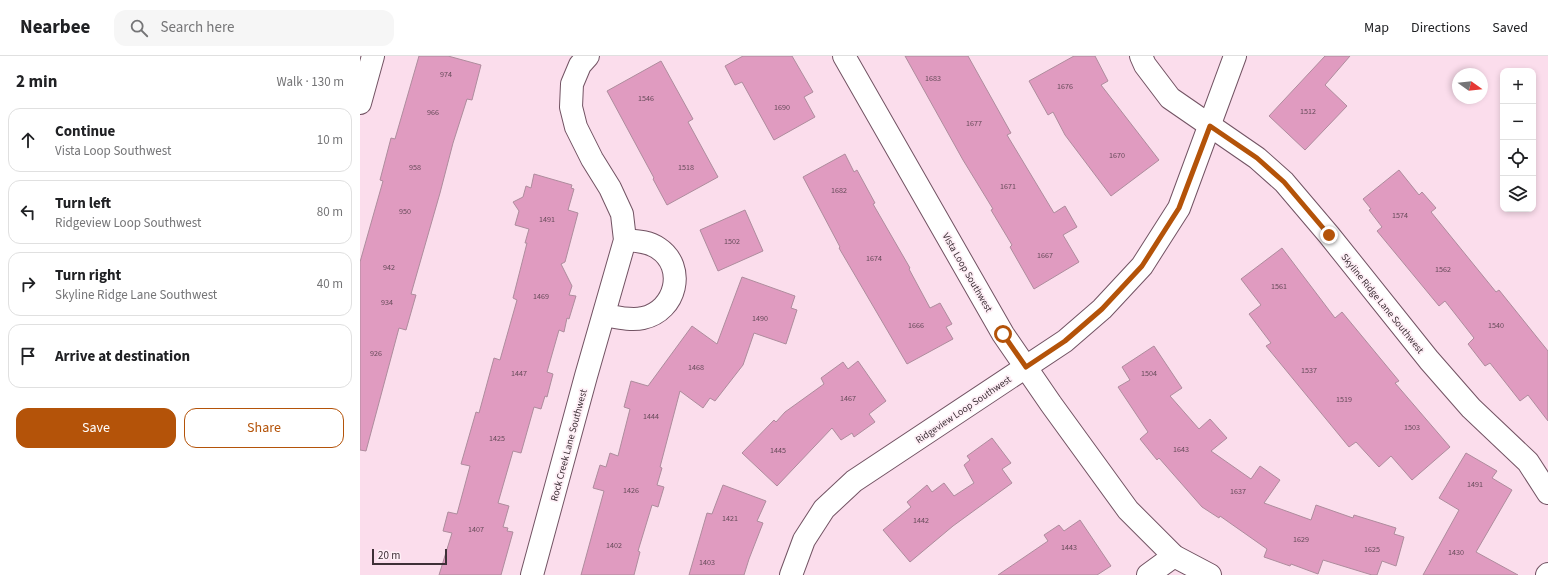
<!DOCTYPE html>
<html lang="en">
<head>
<meta charset="utf-8">
<style>
  :root { --surface:#fff; --page:#f6f6f6; --text:#202124; --muted:#757577; --line:#e0e0e0; --accent:#b45309 }
  body { margin:0; font-family:"Source Sans 3",sans-serif; background:var(--page); color:var(--text) }
  .controls { position:absolute; right:12px; top:12px; display:grid; overflow:hidden; border-radius:8px; box-shadow:0 2px 6px #0003 }
  .controls button { width:36px; height:36px; display:grid; place-items:center; padding:0; border:0; border-bottom:1px solid var(--line); background:var(--surface); color:var(--text); font:20px sans-serif }
  .compass { position:absolute; left:1092px; top:12px; width:36px; height:36px; border-radius:50%; background:var(--surface); box-shadow:0 2px 6px #0003; rotate:105deg }
  .scale { position:absolute; left:12px; bottom:10px; width:75px; box-sizing:border-box; padding-left:4px; border:2px solid #3e3037; border-top:0; font-size:11px; line-height:14px; white-space:nowrap; color:#3e3037; -webkit-text-stroke:3px #feeff6; paint-order:stroke }
  .stop { position:absolute; width:12px; height:12px; margin:-9px; border:3px solid #b45309; border-radius:50%; background:#fff }
  .stop.end { background:#b45309; border-color:#fff; box-shadow:0 1px 4px #0008 }
  .list { margin:0; padding:0; list-style:none }
  h2 { display:flex; justify-content:space-between; align-items:center; height:52px; margin:0; padding:0 16px; font-size:17px }
  h2 small { font-size:13px; font-weight:400; color:var(--muted) }
  .list li { display:grid; grid-template-columns:26px 1fr auto; gap:12px; align-items:center; box-sizing:border-box; height:64px; margin:0 8px 8px; padding:0 8px; border:1px solid var(--line); border-radius:12px }
  .list b { display:block; font-size:15px; white-space:nowrap }
  .list p { margin:0; font-size:13px; white-space:nowrap; color:var(--muted) }
  .list em { font-size:13px; font-style:normal; color:var(--muted) }
  .actions { display:flex; gap:8px; padding:12px 16px }
  .actions a { flex:1; padding:9px 0; border:1px solid var(--accent); border-radius:12px; text-align:center; font-size:14px; color:var(--accent) }
  .actions .main { background:var(--accent); color:#fff }
  .icon { flex:none; width:22px; height:22px; fill:none; stroke:currentColor; stroke-width:2; stroke-linecap:round; stroke-linejoin:round }
  .map { position:relative; flex:none; width:1188px; height:519px; overflow:hidden }
  header { display:flex; align-items:center; gap:24px; box-sizing:border-box; height:56px; padding:0 20px; background:var(--surface); border-bottom:1px solid var(--line) }
  header strong { font-size:19px }
  nav { display:flex; gap:22px; margin-inline-start:auto; font-size:14px }
  .search { width:280px; height:36px; background:var(--page); display:flex; align-items:center; gap:10px; box-sizing:border-box; padding:0 14px; border-radius:12px; color:var(--muted); font-size:15px }
  main { display:flex }
  aside { flex:1; background:var(--surface) }
  .map>svg:first-child { display:block }
  .building { fill:#e09bc0; stroke:#ae8c9d }
  .lines { fill:none; stroke-linecap:round; stroke-linejoin:round }
  .minor-casing { stroke:#725363; stroke-width:24 }
  .minor { stroke:#fff; stroke-width:22 }
  .route { stroke:#b45309; stroke-width:5 }
  .labels { text-anchor:middle; stroke-width:3.5; stroke-linejoin:round; paint-order:stroke }
  .number-label { font-size:8px; fill:#664b59 }
  .street-label { font-size:10px; fill:#3e3037; stroke:#feeff6 }
</style>
</head>
<body>
<header>
<strong>Nearbee</strong>
<div class="search"><svg class="icon" aria-label="search" viewBox="0 0 24 24"><circle cx="10" cy="10" r="6"/><path d="M15 15l6 6"/></svg>Search here</div>
<nav><a>Map</a><a>Directions</a><a>Saved</a></nav>
</header>
<main>
<aside>
<h2>2 min<small>Walk · 130 m</small></h2>
<ul class="list">
<li><svg class="icon" aria-label="ahead" viewBox="0 0 24 24"><path d="M12 20V5M6 11l6-6 6 6"/></svg><div><b>Continue</b><p>Vista Loop Southwest</p></div><em>10 m</em></li>
<li><svg class="icon" aria-label="left" viewBox="0 0 24 24"><path d="M17 20v-9H6M10 6l-5 5 5 5"/></svg><div><b>Turn left</b><p>Ridgeview Loop Southwest</p></div><em>80 m</em></li>
<li><svg class="icon" aria-label="right" viewBox="0 0 24 24"><path d="M7 20v-9h11M14 6l5 5-5 5"/></svg><div><b>Turn right</b><p>Skyline Ridge Lane Southwest</p></div><em>40 m</em></li>
<li><svg class="icon" aria-label="arrive" viewBox="0 0 24 24"><path d="M6 21V4h12l-3 4 3 4H6"/></svg><div><b>Arrive at destination</b></div></li>
</ul>
<div class="actions"><a class="main">Save</a><a>Share</a></div>
</aside>
<div class="map">
<svg width="1188" height="519" viewBox="0 0 1188 519">
  <rect width="100%" height="100%" fill="#fbddec"/>
  <g class="building">
    <path d="M 59,0 L 88,0 L 121,9 L 112,44 L 107,43 L 93,87 L 80,137 L 51,238 L 56,239 L 46,274 L 39,272 L 6,395 L 0,394 L 0,206 L 23,125 L 20,124 L 31,82 L 35,83 Z"/>
    <path d="M 383,0 L 432,0 L 453,36 L 444,41 L 455,61 L 414,84 L 382,26 L 375,29 L 365,10 Z"/>
    <path d="M 545,0 L 608,0 L 651,77 L 647,79 L 694,157 L 705,150 L 717,171 L 703,179 L 719,206 L 674,233 L 650,191 L 652,189 L 631,154 L 633,153 L 603,104 Z"/>
    <path d="M 714,0 L 735,0 L 748,25 L 741,29 L 799,104 L 751,140 L 705,79 L 693,56 L 688,59 L 669,25 Z"/>
    <path d="M 965,0 L 990,0 L 965,29 L 987,50 L 945,94 L 909,60 Z"/>
    <path d="M 301,5 L 333,63 L 328,66 L 358,121 L 307,149 L 293,123 L 294,122 L 247,35 Z"/>
    <path d="M 485,98 L 494,116 L 497,114 L 515,147 L 513,148 L 550,212 L 549,213 L 570,252 L 580,247 L 592,268 L 586,271 L 593,283 L 547,308 L 479,192 L 480,191 L 443,121 Z"/>
    <path d="M 1039,114 L 1059,139 L 1062,136 L 1076,152 L 1071,156 L 1136,236 L 1139,234 L 1188,295 L 1188,365 L 1168,339 L 1160,345 L 1130,307 L 1125,310 L 1108,288 L 1114,282 L 1085,245 L 1079,250 L 1017,175 L 1022,171 L 1009,154 L 1011,153 L 1003,143 Z"/>
    <path d="M 174,118 L 212,129 L 211,132 L 214,133 L 208,154 L 218,157 L 205,206 L 201,208 L 212,230 L 209,239 L 216,240 L 209,263 L 207,262 L 204,276 L 199,274 L 187,316 L 193,318 L 187,341 L 185,340 L 181,353 L 174,351 L 161,397 L 153,395 L 138,447 L 149,450 L 143,471 L 148,472 L 147,475 L 153,476 L 141,519 L 79,519 L 92,477 L 83,475 L 88,456 L 97,458 L 110,410 L 101,408 L 116,356 L 119,357 L 134,302 L 140,304 L 157,244 L 153,242 L 167,187 L 165,187 L 169,173 L 155,169 L 159,155 L 153,146 L 163,141 L 166,130 L 171,132 Z"/>
    <path d="M 385,154 L 403,195 L 358,215 L 340,174 Z"/>
    <path d="M 922,192 L 975,262 L 982,256 L 1039,325 L 1035,327 L 1090,391 L 1052,424 L 1031,400 L 1019,411 L 996,386 L 989,391 L 906,290 L 911,287 L 889,258 L 901,249 L 881,223 Z"/>
    <path d="M 382,221 L 435,240 L 431,252 L 437,254 L 426,288 L 394,277 L 383,309 L 355,345 L 350,342 L 343,352 L 320,335 L 300,411 L 302,412 L 297,429 L 304,431 L 298,451 L 292,449 L 278,495 L 280,496 L 274,519 L 221,519 L 244,435 L 233,432 L 240,409 L 246,411 L 250,397 L 258,400 L 270,353 L 264,351 L 271,325 L 288,330 L 332,270 L 357,288 Z"/>
    <path d="M 794,290 L 822,332 L 810,340 L 839,373 L 850,363 L 867,382 L 851,395 L 891,423 L 900,410 L 920,424 L 904,447 L 951,464 L 956,449 L 993,462 L 994,459 L 1036,472 L 1034,478 L 1044,481 L 1036,510 L 1022,505 L 1017,519 L 1012,519 L 963,504 L 958,518 L 931,508 L 930,510 L 904,501 L 907,493 L 860,460 L 859,462 L 842,451 L 799,402 L 797,404 L 780,383 L 788,376 L 758,331 L 770,324 L 762,311 Z"/>
    <path d="M 498,305 L 526,345 L 509,358 L 515,366 L 494,381 L 492,377 L 481,384 L 472,372 L 417,430 L 382,397 L 414,364 L 416,366 L 425,356 L 464,328 L 461,322 L 483,306 L 488,313 Z"/>
    <path d="M 632,382 L 651,407 L 642,413 L 652,427 L 593,470 L 550,506 L 523,474 L 551,451 L 547,446 L 567,429 L 572,436 L 584,427 L 594,440 L 614,427 L 604,409 L 610,404 L 607,400 Z"/>
    <path d="M 1106,397 L 1137,415 L 1132,422 L 1152,434 L 1116,496 L 1158,519 L 1063,519 L 1099,454 L 1079,442 Z"/>
    <path d="M 363,429 L 406,445 L 397,465 L 403,467 L 389,503 L 384,519 L 329,519 L 347,457 L 352,458 Z"/>
    <path d="M 720,464 L 751,510 L 737,519 L 638,519 L 688,485 L 684,479 L 699,469 L 704,475 Z"/>
  </g>
  <g class="lines">
    <defs>
      <g id="minor">
        <path d="M 484,0 L 643,278 L 691,348 L 768,454 L 814,500 L 850,519"/>
        <path d="M 781,0 L 785,9 L 810,42 L 897,102 L 924,126 L 969,179 L 1069,304 L 1111,352 L 1168,406 L 1188,437"/>
        <path d="M 0,47 L 13,0"/>
        <path d="M 244,259 C 256,261 271,265 283,262 C 316,255 327,211 298,192 C 288,185 276,185 265,184"/>
        <path d="M 172,519 L 226,320 L 265,184 L 262,158 L 250,132 L 232,103 L 216,71 L 211,51 L 212,28 L 220,9 L 228,0"/>
        <path d="M 431,519 L 444,484 L 464,453 L 494,425 L 705,285 L 742,253 L 782,210 L 819,152 L 875,0"/>
        <path d="M 788,519 L 814,500"/>
        <path d="M 1187,519 L 1188,518"/>
      </g>
    </defs>
    <use href="#minor" class="minor-casing"/>
    <use href="#minor" class="minor"/>
  </g>
  <g class="lines">
    <path class="route" d="M 643,278 L 666,311 L 705,285 L 742,253 L 782,210 L 819,152 L 850,70 L 897,102 L 924,126 L 969,179"/>
  </g>
  <g class="labels">
    <g class="number-label">
      <text x="86" y="21">974</text>
      <text x="573" y="25">1683</text>
      <text x="705" y="33">1676</text>
      <text x="286" y="45">1546</text>
      <text x="422" y="54">1690</text>
      <text x="948" y="58">1512</text>
      <text x="73" y="59">966</text>
      <text x="614" y="70">1677</text>
      <text x="757" y="102">1670</text>
      <text x="55" y="114">958</text>
      <text x="326" y="114">1518</text>
      <text x="648" y="133">1671</text>
      <text x="479" y="137">1682</text>
      <text x="45" y="158">950</text>
      <text x="1040" y="162">1574</text>
      <text x="187" y="166">1491</text>
      <text x="372" y="188">1502</text>
      <text x="685" y="202">1667</text>
      <text x="514" y="205">1674</text>
      <text x="29" y="214">942</text>
      <text x="1083" y="216">1562</text>
      <text x="919" y="233">1561</text>
      <text x="181" y="243">1469</text>
      <text x="27" y="249">934</text>
      <text x="400" y="265">1490</text>
      <text x="556" y="272">1666</text>
      <text x="1136" y="272">1540</text>
      <text x="16" y="300">926</text>
      <text x="336" y="314">1468</text>
      <text x="949" y="317">1537</text>
      <text x="159" y="320">1447</text>
      <text x="789" y="320">1504</text>
      <text x="488" y="345">1467</text>
      <text x="984" y="346">1519</text>
      <text x="291" y="363">1444</text>
      <text x="1052" y="374">1503</text>
      <text x="137" y="385">1425</text>
      <text x="821" y="396">1643</text>
      <text x="418" y="397">1445</text>
      <text x="1115" y="431">1491</text>
      <text x="271" y="437">1426</text>
      <text x="878" y="438">1637</text>
      <text x="370" y="465">1421</text>
      <text x="561" y="467">1442</text>
      <text x="116" y="476">1407</text>
      <text x="941" y="486">1629</text>
      <text x="254" y="492">1402</text>
      <text x="709" y="494">1443</text>
      <text x="1012" y="496">1625</text>
      <text x="1096" y="499">1430</text>
      <text x="347" y="509">1403</text>
    </g>
    <g class="street-label">
      <text transform="translate(608 216) rotate(60)" y="4">Vista Loop Southwest</text>
      <text transform="translate(1023 247) rotate(51)" y="4">Skyline Ridge Lane Southwest</text>
      <text transform="translate(603 353) rotate(-34)" y="4">Ridgeview Loop Southwest</text>
      <text transform="translate(208 389) rotate(-75)" y="4">Rock Creek Lane Southwest</text>
    </g>
  </g>
</svg>
<div class="controls">
<button>+</button>
<button>−</button>
<button><svg class="icon" aria-label="locate" viewBox="0 0 24 24"><circle cx="12" cy="12" r="6"/><path d="M12 2v4M12 18v4M2 12h4M18 12h4"/></svg></button>
<button><svg class="icon" aria-label="layers" viewBox="0 0 24 24"><path d="M12 4l9 5-9 5-9-5zM3 14l9 5 9-5"/></svg></button>
</div>
<svg class="compass" viewBox="-18 -18 36 36"><path d="M0-13l5 13h-10z" fill="#e53935"/><path d="M0 13l5-13h-10z" fill="#757577"/></svg>
<div class="scale">20 m</div>
<div class="stop" style="left:643px;top:278px"></div>
<div class="stop end" style="left:969px;top:179px"></div>
</div>
</main>
</body>
</html>
